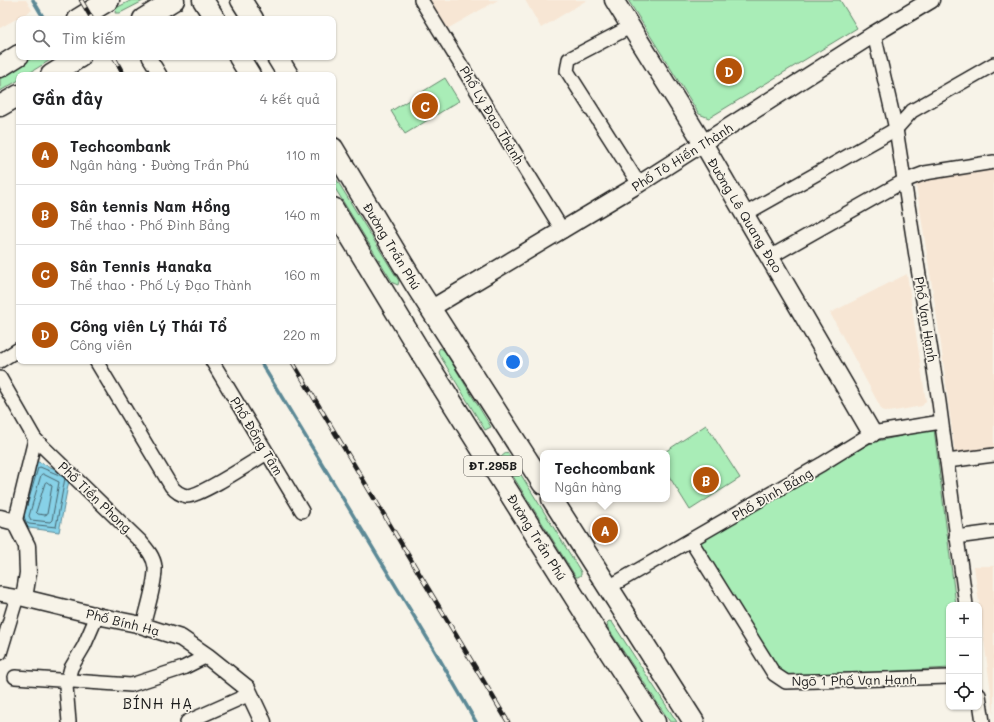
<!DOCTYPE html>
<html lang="vi">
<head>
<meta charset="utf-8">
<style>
  :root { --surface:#fff; --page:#f6f6f6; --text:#202124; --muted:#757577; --line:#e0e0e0; --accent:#b45309 }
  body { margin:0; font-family:Mali,sans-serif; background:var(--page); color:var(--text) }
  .controls { position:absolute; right:12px; bottom:12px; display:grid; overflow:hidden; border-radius:8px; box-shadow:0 1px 3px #0004 }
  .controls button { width:36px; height:36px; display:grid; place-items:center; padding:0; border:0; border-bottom:1px solid var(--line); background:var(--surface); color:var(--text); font:20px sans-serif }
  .you { position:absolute; left:513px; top:362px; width:14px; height:14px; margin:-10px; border:3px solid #fff; border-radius:50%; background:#1a73e8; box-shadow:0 0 0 6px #1a73e833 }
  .badge { display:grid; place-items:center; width:26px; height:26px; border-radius:50%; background:var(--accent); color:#fff; font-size:13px; font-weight:700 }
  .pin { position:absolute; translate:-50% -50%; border:2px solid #fff; box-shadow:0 1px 4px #0006 }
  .popup { position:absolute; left:540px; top:450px; width:130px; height:52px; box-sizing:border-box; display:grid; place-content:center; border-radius:8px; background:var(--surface); filter:drop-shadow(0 1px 3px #0005); font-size:13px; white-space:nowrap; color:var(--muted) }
  .popup b { font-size:15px; color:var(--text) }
  .popup::after { content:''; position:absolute; left:50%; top:100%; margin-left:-8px; border:8px solid transparent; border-top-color:var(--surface) }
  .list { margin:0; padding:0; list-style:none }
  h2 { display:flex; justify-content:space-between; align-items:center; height:52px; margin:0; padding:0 16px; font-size:17px }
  h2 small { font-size:13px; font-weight:400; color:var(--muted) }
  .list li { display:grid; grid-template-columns:26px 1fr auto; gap:12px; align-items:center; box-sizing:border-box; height:60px; padding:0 16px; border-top:1px solid var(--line) }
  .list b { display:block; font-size:15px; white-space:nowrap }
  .list p { margin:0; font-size:13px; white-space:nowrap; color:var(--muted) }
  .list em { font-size:13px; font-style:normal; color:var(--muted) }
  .icon { flex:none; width:22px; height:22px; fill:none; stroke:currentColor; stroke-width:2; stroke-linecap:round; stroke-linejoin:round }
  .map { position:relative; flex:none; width:994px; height:722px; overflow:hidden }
  .search { position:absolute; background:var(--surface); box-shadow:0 1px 3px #0004; left:16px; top:16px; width:320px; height:44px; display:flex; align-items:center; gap:10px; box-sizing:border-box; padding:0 14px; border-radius:8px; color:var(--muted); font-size:15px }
  .panel { position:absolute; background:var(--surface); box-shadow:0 1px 3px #0004; left:16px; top:72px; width:320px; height:292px; border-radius:8px }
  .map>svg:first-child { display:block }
  .built { fill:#f7e6d4 }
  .green { fill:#a9edb7; stroke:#62846a }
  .water { fill:#87d1e7; stroke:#5c8996 }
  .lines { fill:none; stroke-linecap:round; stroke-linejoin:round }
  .shore { stroke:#47646d; stroke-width:1 }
  .stream { stroke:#5c8996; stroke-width:3.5 }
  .minor-casing { stroke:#1c1c1c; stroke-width:16 }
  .tertiary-casing { stroke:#1c1c1c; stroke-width:19 }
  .secondary-casing { stroke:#1c1c1c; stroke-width:21 }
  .primary-casing { stroke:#1c1c1c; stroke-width:23 }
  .minor { stroke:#f7f3e8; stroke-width:13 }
  .tertiary { stroke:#f7f3e8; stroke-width:16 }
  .secondary { stroke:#f7f3e8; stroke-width:18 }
  .primary { stroke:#f7f3e8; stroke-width:20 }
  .rail-casing { stroke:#1c1c1c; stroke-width:4.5 }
  .rail { stroke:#f7f3e8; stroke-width:3; stroke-dasharray:9; stroke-linecap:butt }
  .labels { text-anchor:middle; stroke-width:3.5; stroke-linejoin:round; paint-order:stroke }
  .shield { fill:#f7f3e8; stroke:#5e5c59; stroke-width:1 }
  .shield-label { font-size:12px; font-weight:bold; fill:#1c1c1c }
  .street-label { font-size:13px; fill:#1c1c1c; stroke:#f7f3e8 }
  .quarter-label { font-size:15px; letter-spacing:1px; fill:#1c1c1c; stroke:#f7f3e8 }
</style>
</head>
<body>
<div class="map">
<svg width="994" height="722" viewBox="0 0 994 722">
  <rect width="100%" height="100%" fill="#f7f3e8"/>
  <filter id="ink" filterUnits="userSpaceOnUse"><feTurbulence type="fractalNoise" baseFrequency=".025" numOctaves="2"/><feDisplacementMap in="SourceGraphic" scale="8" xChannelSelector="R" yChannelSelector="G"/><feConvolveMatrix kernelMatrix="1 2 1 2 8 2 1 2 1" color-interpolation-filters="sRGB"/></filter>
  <g filter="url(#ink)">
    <g class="built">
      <path d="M 0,0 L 26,0 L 32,10 L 0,28 Z"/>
      <path d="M 430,0 L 498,0 L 447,29 Z"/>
      <path d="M 525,0 L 587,0 L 541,28 Z"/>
      <path d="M 994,169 L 994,450 L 955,455 L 940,337 L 915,178 Z"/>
      <path d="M 907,274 L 926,401 L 922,406 L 889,412 L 882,410 L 830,313 Z"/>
      <path d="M 974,566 L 994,566 L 994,715 L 984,640 Z"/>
    </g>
    <g class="green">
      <path d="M 132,0 L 145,0 L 120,13 L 115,13 L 116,8 Z"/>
      <path d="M 628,0 L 840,0 L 857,28 L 709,118 L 699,114 Z"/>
      <path d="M 33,57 L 55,57 L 26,75 L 19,75 L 19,80 L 0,91 L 0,76 Z"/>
      <path d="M 445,78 L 459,101 L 405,134 L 391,111 Z"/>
      <path d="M 333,176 L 335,177 L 399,281 L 398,285 L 393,283 L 333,185 Z"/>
      <path d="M 440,348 L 444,350 L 491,427 L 485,430 L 439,354 L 438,351 Z"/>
      <path d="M 706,425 L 740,478 L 690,510 L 667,473 L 667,453 L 663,453 Z"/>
      <path d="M 934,429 L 956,605 L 949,605 L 949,668 L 795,677 L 786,674 L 778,667 L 696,542 L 779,493 L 873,442 Z"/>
      <path d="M 507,452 L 581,572 L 581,575 L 578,577 L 576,577 L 574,574 L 501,457 Z"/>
      <path d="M 609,621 L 612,622 L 677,722 L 670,722 L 608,628 L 607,623 Z"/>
    </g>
    <path class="water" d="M 36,461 L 70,475 L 59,532 L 29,528 L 26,528 L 20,518 Z"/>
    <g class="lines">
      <g class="shore">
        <path d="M 43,474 L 59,482 L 52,520 L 50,522 L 31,520 L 29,516 L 41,475 Z"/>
        <path d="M 47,482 L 52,486 L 47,514 L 45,515 L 38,514 L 36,512 L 45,483 Z"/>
        <path d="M 26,509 L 38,468 L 40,467 L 64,477"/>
        <path d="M 24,516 L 26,522 L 29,524 L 56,527 L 65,478"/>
      </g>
      <g class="stream">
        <path d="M 33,0 L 43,17"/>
        <path d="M 260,361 L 432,646 L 476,722"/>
      </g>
      <defs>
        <g id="minor">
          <path d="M 421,0 L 563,231"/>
          <path d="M 630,27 L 569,59 L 567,71 L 639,184"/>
          <path d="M 874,34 L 896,129 L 939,402 L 966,605"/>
          <path d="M 149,57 L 160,75"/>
          <path d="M 745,214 L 896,129 L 912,111 L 994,64"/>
          <path d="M 770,257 L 904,181 L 925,173 L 994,162"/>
          <path d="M 0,361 L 19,349"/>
          <path d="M 96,361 L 171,486 C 175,491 180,495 187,496 C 201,496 252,462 267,453"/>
          <path d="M 212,361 L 302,511"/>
          <path d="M 0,378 L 35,439 L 141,542 C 147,549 154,557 155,567 C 156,582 147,610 143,626"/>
          <path d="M 947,461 L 994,455"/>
          <path d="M 15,522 L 35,439"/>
          <path d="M 956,537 L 994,532"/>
          <path d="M 691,541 L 774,674 L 786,682 L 949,677"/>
          <path d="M 609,587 L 822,464 L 872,433 L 941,422"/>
          <path d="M 0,594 L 24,598"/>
          <path d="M 0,653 L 17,597"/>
          <path d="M 15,677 L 131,685 L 183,668 L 207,656"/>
          <path d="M 979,695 L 983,722"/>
          <path d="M 69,722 L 66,686 L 71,668 L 84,646 L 97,616"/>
          <path d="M 187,722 L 250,694"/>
        </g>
        <g id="tertiary">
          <path d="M 430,309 L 639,184 L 874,34 L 931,0"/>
          <path d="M 0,518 L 15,522 L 27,546 L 28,573 L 24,598 L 102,617 L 137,624 L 181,638 L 207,656 L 247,688 L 263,722"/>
        </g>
        <path id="secondary" d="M 614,0 L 703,143 L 872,433"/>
        <g id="primary">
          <path d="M 203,0 L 215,19"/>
          <path d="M 241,0 L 253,19"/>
          <path d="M 78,19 L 109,0"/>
          <path d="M 143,19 L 174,0"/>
          <path d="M 239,57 L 250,75"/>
          <path d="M 277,57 L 288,75"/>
          <path d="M 0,67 L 19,55"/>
          <path d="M 51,75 L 80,57"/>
          <path d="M 0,106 L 19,95"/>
          <path d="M 333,148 L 416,286 L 543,484"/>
          <path d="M 333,208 L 421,353 L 594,628 L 655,722"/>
          <path d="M 552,499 L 694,722"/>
        </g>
      </defs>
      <use href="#minor" class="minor-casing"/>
      <use href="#tertiary" class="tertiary-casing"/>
      <use href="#secondary" class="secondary-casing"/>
      <use href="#primary" class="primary-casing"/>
      <use href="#minor" class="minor"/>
      <use href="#tertiary" class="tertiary"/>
      <use href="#secondary" class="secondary"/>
      <use href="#primary" class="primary"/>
      <defs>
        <g id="rail">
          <path d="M 81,0 L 92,19"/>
          <path d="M 114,57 L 124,75"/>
          <path d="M 292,361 L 508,722"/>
        </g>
      </defs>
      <use href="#rail" class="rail-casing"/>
      <use href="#rail" class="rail"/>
    </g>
  </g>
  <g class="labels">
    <rect class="shield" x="464" y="456" width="58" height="20" rx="3"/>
    <g class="shield-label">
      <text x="493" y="470">ĐT.295B</text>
    </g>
    <g class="street-label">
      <text transform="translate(492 115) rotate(59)" y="5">Phố Lý Đạo Thành</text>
      <text transform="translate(682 157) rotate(-32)" y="5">Phố Tô Hiến Thành</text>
      <text transform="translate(745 215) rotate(59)" y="5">Đường Lê Quang Đạo</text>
      <text transform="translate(392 246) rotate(59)" y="5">Đường Trần Phú</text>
      <text transform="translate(926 319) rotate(81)" y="5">Phố Vạn Hạnh</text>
      <text transform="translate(257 436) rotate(59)" y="5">Phố Đồng Tâm</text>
      <text transform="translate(772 494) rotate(-30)" y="5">Phố Đình Bảng</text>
      <text transform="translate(95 497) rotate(44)" y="5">Phố Tiền Phong</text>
      <text transform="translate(537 537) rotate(58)" y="5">Đường Trần Phú</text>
      <text transform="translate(123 622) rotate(14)" y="5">Phố Bính Hạ</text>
      <text transform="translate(854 680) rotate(-1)" y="5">Ngõ 1 Phố Vạn Hạnh</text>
    </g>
    <g class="quarter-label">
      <text x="158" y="709">BÍNH HẠ</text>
    </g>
  </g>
</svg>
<div class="controls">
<button>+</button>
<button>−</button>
<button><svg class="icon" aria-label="locate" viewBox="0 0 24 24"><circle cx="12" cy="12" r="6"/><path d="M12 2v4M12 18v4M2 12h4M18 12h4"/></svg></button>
</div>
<div class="you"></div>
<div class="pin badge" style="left:605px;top:530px">A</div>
<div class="popup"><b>Techcombank</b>Ngân hàng</div>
<div class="pin badge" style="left:706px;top:480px">B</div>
<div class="pin badge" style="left:425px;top:106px">C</div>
<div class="pin badge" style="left:729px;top:71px">D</div>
<div class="search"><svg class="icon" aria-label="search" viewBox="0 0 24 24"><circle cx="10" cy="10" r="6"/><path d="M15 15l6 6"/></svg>Tìm kiếm</div>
<section class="panel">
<h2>Gần đây<small>4 kết quả</small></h2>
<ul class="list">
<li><span class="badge">A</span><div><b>Techcombank</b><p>Ngân hàng · Đường Trần Phú</p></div><em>110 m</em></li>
<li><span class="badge">B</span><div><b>Sân tennis Nam Hồng</b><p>Thể thao · Phố Đình Bảng</p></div><em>140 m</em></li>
<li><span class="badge">C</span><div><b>Sân Tennis Hanaka</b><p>Thể thao · Phố Lý Đạo Thành</p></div><em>160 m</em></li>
<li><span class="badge">D</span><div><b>Công viên Lý Thái Tổ</b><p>Công viên</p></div><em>220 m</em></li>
</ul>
</section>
</div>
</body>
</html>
